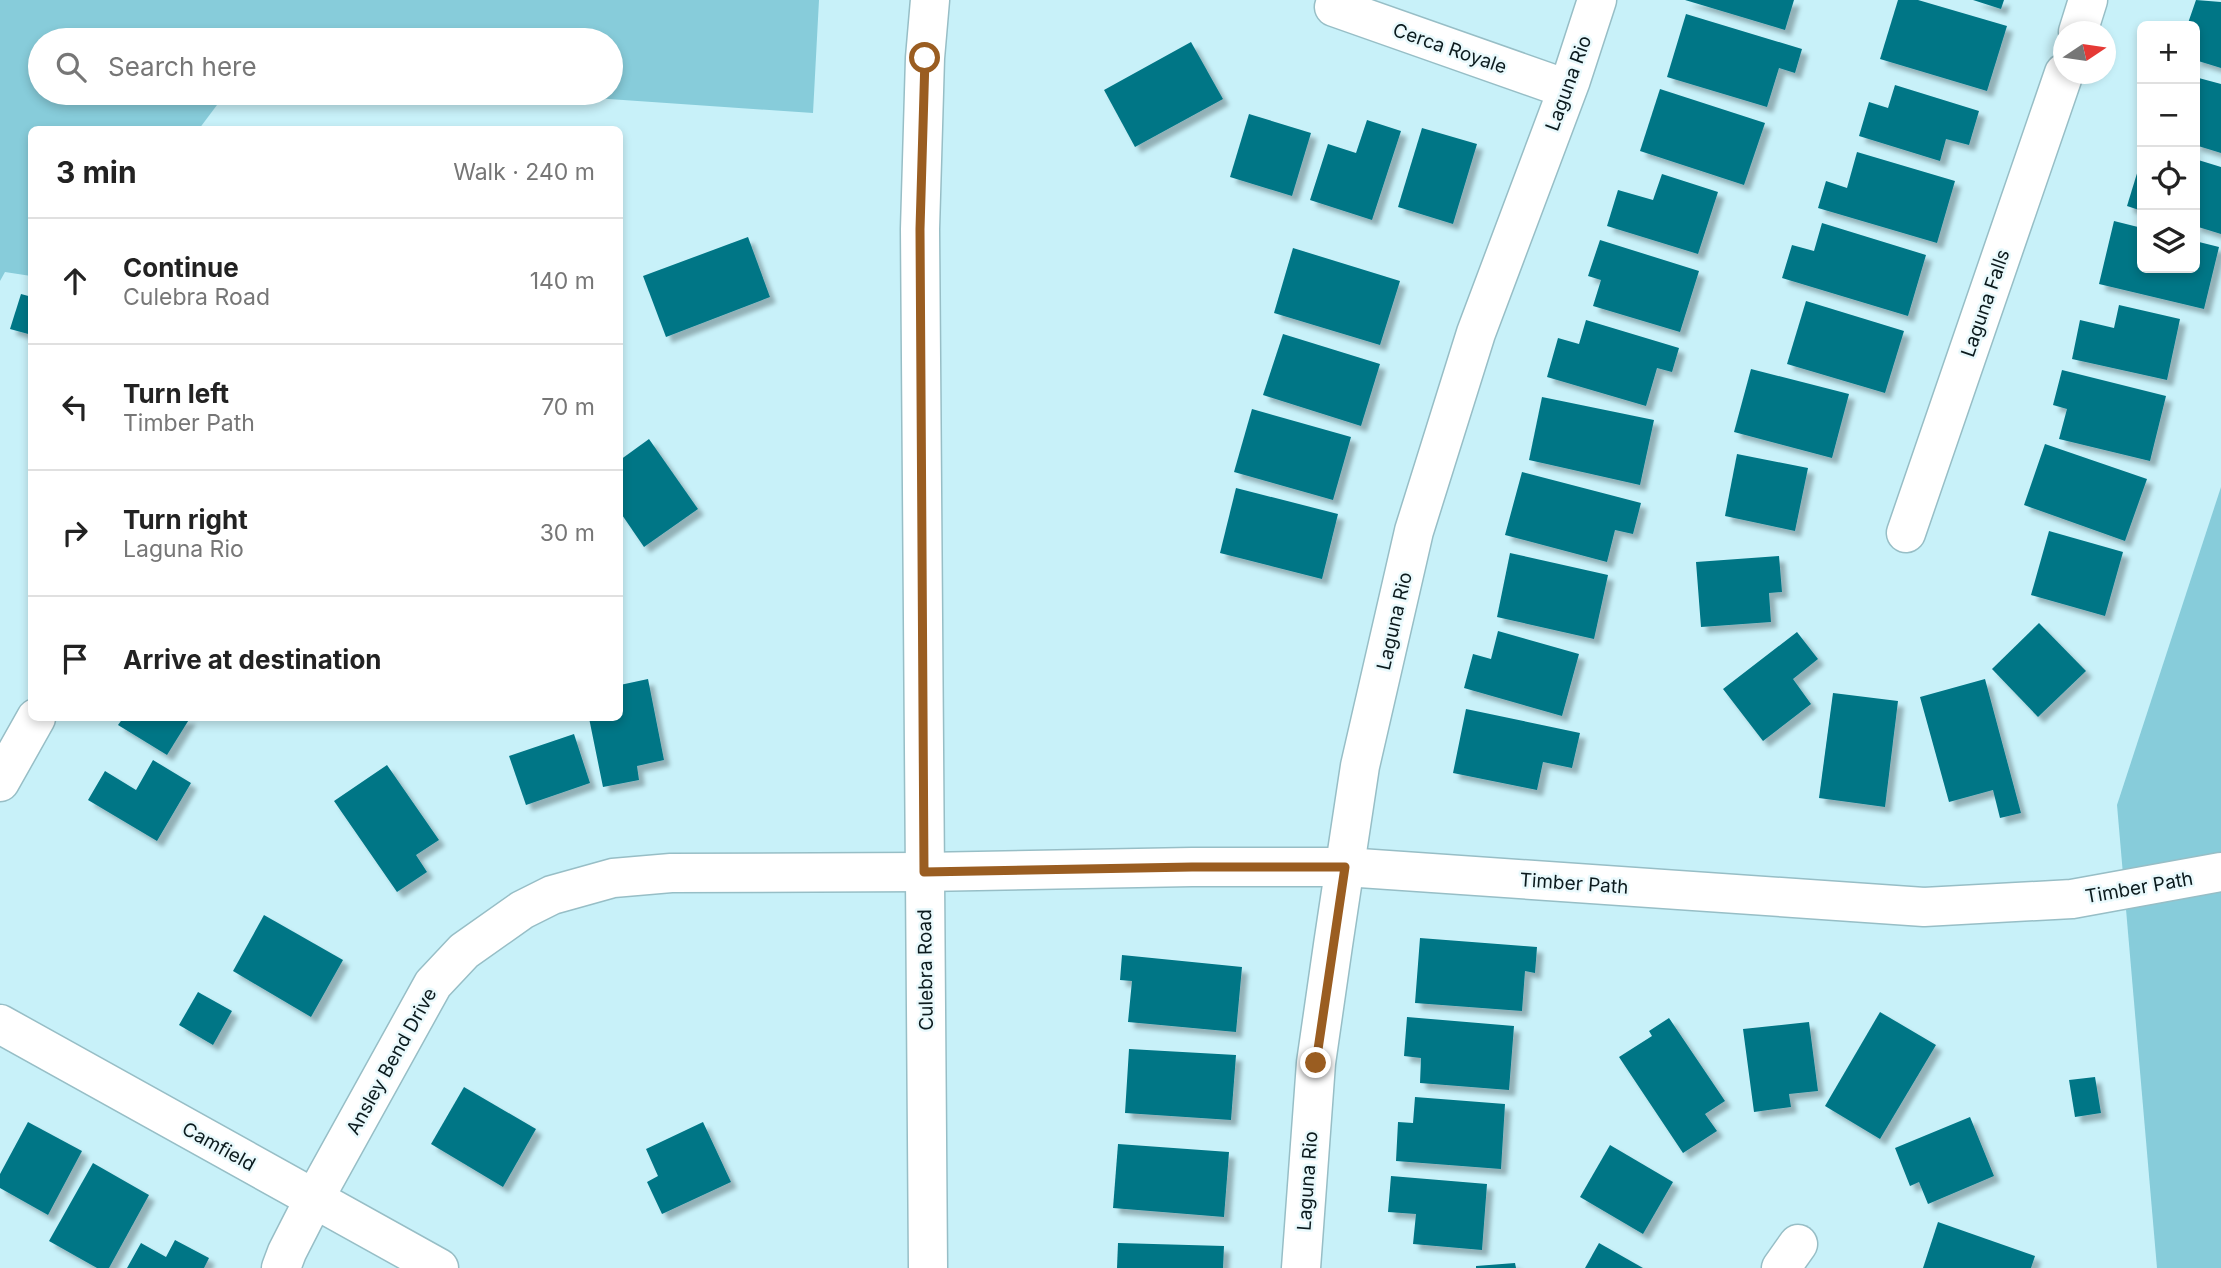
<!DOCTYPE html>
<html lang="en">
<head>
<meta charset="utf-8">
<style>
  :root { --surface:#fff; --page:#f2f2f2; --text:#222; --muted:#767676; --line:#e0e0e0 }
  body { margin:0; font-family:Inter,sans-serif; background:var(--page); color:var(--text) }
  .controls { position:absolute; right:21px; top:21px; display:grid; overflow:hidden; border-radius:10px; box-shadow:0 4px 10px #0003 }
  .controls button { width:63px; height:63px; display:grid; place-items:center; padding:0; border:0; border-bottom:2px solid var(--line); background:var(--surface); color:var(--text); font:35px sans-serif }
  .compass { position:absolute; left:2053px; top:21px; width:63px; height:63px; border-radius:50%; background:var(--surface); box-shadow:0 4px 10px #0003; rotate:77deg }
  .stop { position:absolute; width:21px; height:21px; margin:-16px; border:5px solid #9a5d21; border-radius:50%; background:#fff }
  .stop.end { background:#9a5d21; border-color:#fff; box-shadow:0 2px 7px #0008 }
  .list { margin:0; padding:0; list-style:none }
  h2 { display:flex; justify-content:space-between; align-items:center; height:91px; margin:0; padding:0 28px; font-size:30px }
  h2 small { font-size:23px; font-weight:400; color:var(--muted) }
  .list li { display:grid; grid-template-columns:46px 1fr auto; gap:21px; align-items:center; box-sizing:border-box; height:126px; padding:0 28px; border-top:2px solid var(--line) }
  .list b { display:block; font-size:26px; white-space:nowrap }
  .list p { margin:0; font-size:23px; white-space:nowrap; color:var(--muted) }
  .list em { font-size:23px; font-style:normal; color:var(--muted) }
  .icon { flex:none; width:38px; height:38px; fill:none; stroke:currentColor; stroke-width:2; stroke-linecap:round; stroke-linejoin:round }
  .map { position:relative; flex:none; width:2221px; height:1268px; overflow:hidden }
  .search { position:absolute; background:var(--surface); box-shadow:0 4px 10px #0003; left:28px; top:28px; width:595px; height:77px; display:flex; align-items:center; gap:18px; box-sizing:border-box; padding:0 24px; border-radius:38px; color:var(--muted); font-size:26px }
  .panel { position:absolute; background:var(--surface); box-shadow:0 4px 10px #0003; left:28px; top:126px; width:595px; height:595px; border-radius:10px }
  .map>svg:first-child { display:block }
  .green { fill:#87ccda }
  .building { fill:#047686; filter:url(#shadow) }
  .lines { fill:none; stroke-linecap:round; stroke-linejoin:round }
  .minor-casing { stroke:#97bec6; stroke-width:41 }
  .tertiary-casing { stroke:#97bec6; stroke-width:41 }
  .secondary-casing { stroke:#97bec6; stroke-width:41 }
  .minor { stroke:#fff; stroke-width:38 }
  .tertiary { stroke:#fff; stroke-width:38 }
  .secondary { stroke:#fff; stroke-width:38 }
  .route { stroke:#9a5d21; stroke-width:9 }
  .labels { text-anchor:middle; stroke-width:5; stroke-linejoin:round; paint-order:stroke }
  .street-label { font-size:19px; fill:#0b1a1d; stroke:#e9f9fc }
</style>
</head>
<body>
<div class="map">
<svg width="2221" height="1268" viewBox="0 0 2221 1268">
  <defs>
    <filter id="shadow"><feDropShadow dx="6" dy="6" stdDeviation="2" flood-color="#0004"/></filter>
  </defs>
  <rect width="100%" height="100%" fill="#c8f1f9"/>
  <g class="green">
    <path d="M 0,0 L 819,0 L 813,113 L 522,93 L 611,93 L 611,40 L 40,40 L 40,93 L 226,93 L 199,129 L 32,130 L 31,276 L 5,272 L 0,281 Z"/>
    <path d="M 2221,487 L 2221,1268 L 2157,1268 L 2117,805 Z"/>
  </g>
  <g class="building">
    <path d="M 1685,0 L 1794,0 L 1785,30 Z"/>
    <path d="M 1898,0 L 1918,0 L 2007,26 L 1987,91 L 1880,59 Z"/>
    <path d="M 1973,0 L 2004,0 L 2001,9 Z"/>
    <path d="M 2196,0 L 2221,2 L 2221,68 L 2195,60 L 2195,26 L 2187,26 Z"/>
    <path d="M 1686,14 L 1802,49 L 1795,73 L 1779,68 L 1767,107 L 1667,77 Z"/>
    <path d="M 1191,42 L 1223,99 L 1135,147 L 1104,90 Z"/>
    <path d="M 2195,77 L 2221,84 L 2221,153 L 2195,145 Z"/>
    <path d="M 1895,85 L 1979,111 L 1969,145 L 1946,139 L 1940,161 L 1859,136 L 1869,102 L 1888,108 Z"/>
    <path d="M 1660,89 L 1765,123 L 1744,185 L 1640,151 Z"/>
    <path d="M 1249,114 L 1311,133 L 1292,196 L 1230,177 Z"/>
    <path d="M 1367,120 L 1401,131 L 1372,220 L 1310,200 L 1328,144 L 1356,153 Z"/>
    <path d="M 1422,128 L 1477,144 L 1453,224 L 1398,207 Z"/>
    <path d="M 1857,152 L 1955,181 L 1937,243 L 1818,208 L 1826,181 L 1847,188 Z"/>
    <path d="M 2142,157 L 2142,211 L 2127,206 Z"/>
    <path d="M 2195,159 L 2221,167 L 2221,234 L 2195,226 Z"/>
    <path d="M 1662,174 L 1718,192 L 1698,254 L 1607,226 L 1618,190 L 1653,200 Z"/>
    <path d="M 2114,221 L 2142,228 L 2142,268 L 2195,268 L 2195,241 L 2219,247 L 2204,309 L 2099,284 Z"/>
    <path d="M 1822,223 L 1926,255 L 1908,316 L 1782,278 L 1792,245 L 1814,251 Z"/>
    <path d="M 748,237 L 770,297 L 666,337 L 643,276 Z"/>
    <path d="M 1600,240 L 1699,271 L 1680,332 L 1593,306 L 1601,280 L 1588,276 Z"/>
    <path d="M 1293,248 L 1400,281 L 1380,345 L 1274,313 Z"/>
    <path d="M 21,294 L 32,297 L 32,335 L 10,329 Z"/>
    <path d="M 1806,301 L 1904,331 L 1885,393 L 1787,364 Z"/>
    <path d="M 2119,305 L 2180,319 L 2167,380 L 2072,359 L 2080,320 L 2114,328 Z"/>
    <path d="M 1586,320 L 1679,348 L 1672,372 L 1657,368 L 1646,406 L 1547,377 L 1558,338 L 1579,344 Z"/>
    <path d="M 1283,334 L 1380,364 L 1361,426 L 1263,395 Z"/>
    <path d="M 1751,369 L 1849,394 L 1832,458 L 1734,432 Z"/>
    <path d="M 2062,370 L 2166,396 L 2150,461 L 2059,439 L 2067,409 L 2053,405 Z"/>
    <path d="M 1542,397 L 1654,420 L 1640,485 L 1529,460 Z"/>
    <path d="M 1252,409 L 1351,437 L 1333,500 L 1234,472 Z"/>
    <path d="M 649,439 L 698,509 L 644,547 L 620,512 L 620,460 Z"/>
    <path d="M 2045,444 L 2147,479 L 2125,541 L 2024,505 Z"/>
    <path d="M 1737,454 L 1808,468 L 1795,531 L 1725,516 Z"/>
    <path d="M 1522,472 L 1641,503 L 1633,534 L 1615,530 L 1607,562 L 1505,535 Z"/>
    <path d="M 1236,488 L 1338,514 L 1322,579 L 1220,553 Z"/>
    <path d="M 2049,531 L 2123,552 L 2105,616 L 2031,595 Z"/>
    <path d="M 1510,553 L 1608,575 L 1594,639 L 1497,617 Z"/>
    <path d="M 1779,556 L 1782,592 L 1769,593 L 1771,622 L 1701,627 L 1696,562 Z"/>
    <path d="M 2039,623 L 2086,671 L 2038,717 L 1992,669 Z"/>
    <path d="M 1498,631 L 1579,654 L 1562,716 L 1464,688 L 1473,654 L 1491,659 Z"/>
    <path d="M 1797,632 L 1818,659 L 1793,679 L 1811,704 L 1763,741 L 1723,689 Z"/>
    <path d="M 648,679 L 664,760 L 637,766 L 639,780 L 603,787 L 589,718 L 620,718 L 620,685 Z"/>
    <path d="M 1985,679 L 2021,813 L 2000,818 L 1993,790 L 1949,802 L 1920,697 Z"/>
    <path d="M 1833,693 L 1898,701 L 1885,807 L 1819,798 Z"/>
    <path d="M 1466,709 L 1580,733 L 1572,768 L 1543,762 L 1537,790 L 1453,773 Z"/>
    <path d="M 123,718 L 190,718 L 167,755 L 118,725 Z"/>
    <path d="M 574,734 L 590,783 L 526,805 L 509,756 Z"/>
    <path d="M 153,760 L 191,783 L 157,841 L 88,800 L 105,771 L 136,790 Z"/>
    <path d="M 387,765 L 439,840 L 416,855 L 427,872 L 397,892 L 334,801 Z"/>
    <path d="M 264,915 L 343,960 L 311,1017 L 233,971 Z"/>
    <path d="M 1420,938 L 1537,947 L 1535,973 L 1525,971 L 1522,1011 L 1415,1003 Z"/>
    <path d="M 1122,955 L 1242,967 L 1236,1032 L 1128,1022 L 1132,981 L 1120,980 Z"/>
    <path d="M 198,992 L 232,1011 L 213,1045 L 179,1025 Z"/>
    <path d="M 1880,1012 L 1936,1045 L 1880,1139 L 1825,1106 Z"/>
    <path d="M 1407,1017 L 1514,1026 L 1509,1090 L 1420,1083 L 1421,1058 L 1404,1056 Z"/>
    <path d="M 1669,1018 L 1725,1101 L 1705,1114 L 1717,1131 L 1683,1153 L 1619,1057 L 1652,1036 L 1649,1031 Z"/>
    <path d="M 1809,1022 L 1818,1091 L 1789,1094 L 1791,1107 L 1754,1112 L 1743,1029 Z"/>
    <path d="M 1129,1049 L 1236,1055 L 1231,1120 L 1125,1113 Z"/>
    <path d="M 2095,1077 L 2101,1113 L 2075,1117 L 2069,1080 Z"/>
    <path d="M 464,1087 L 536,1129 L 503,1187 L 431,1144 Z"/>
    <path d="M 1415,1097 L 1505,1104 L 1501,1169 L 1396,1161 L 1398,1122 L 1413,1123 Z"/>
    <path d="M 1970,1117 L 1994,1176 L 1928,1204 L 1919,1182 L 1910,1186 L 1895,1148 Z"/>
    <path d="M 28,1122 L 82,1151 L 48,1215 L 0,1188 L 0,1174 Z"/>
    <path d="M 703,1122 L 731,1182 L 662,1214 L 647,1182 L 658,1176 L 646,1149 Z"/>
    <path d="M 1118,1144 L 1229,1152 L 1224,1217 L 1113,1208 Z"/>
    <path d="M 1610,1145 L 1673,1182 L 1643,1234 L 1580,1197 Z"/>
    <path d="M 93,1163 L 149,1195 L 109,1268 L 97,1268 L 49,1241 Z"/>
    <path d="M 1391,1176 L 1487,1184 L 1482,1250 L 1413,1244 L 1416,1214 L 1388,1212 Z"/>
    <path d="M 1938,1222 L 2035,1256 L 2031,1268 L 1923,1268 Z"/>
    <path d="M 175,1240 L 209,1258 L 204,1268 L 127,1268 L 141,1243 L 166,1257 Z"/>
    <path d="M 1118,1243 L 1224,1246 L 1223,1268 L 1117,1268 Z"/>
    <path d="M 1599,1243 L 1643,1268 L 1585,1268 Z"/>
    <path d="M 1515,1263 L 1516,1268 L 1476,1268 L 1476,1266 Z"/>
  </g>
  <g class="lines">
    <defs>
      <g id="minor">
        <path d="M 1334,7 L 1567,89"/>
        <path d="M 2078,32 L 2088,0"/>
        <path d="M 1906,533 L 2064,73"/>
        <path d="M 0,782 L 36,718"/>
        <path d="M 0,1024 L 439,1268"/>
        <path d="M 281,1268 L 287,1252 L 314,1199 L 433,984 L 464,951 L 522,910 L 552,895 L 613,878 L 671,873 L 924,872"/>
        <path d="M 1301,1268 L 1316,1063 L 1333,945 L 1360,766 L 1414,531 L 1476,333 L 1571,80 L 1597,0"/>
        <path d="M 1781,1268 L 1798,1244"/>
      </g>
      <path id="tertiary" d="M 924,872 L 1192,867 L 1345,867 L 1924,907 L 2072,899 L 2221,872"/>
      <path id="secondary" d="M 928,1268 L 920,229 L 925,58 L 930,0"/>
    </defs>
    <use href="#minor" class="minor-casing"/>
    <use href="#tertiary" class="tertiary-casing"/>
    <use href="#secondary" class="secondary-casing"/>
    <use href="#minor" class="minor"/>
    <use href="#tertiary" class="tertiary"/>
    <use href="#secondary" class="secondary"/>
  </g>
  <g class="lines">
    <path class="route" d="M 925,58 L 920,229 L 924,872 L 1192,867 L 1345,867 L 1316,1063"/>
  </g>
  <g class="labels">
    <g class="street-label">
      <text transform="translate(1450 48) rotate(19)" y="7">Cerca Royale</text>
      <text transform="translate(1568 83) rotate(-70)" y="7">Laguna Rio</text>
      <text transform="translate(1985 303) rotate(-71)" y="7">Laguna Falls</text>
      <text transform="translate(1394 621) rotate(-77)" y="7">Laguna Rio</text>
      <text transform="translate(1574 883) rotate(4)" y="7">Timber Path</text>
      <text transform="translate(2139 887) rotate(-10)" y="7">Timber Path</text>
      <text transform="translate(925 970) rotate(-91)" y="7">Culebra Road</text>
      <text transform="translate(391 1061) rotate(-61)" y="7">Ansley Bend Drive</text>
      <text transform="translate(219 1146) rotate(29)" y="7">Camfield</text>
      <text transform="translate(1307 1181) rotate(-86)" y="7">Laguna Rio</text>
    </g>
  </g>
</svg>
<div class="controls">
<button>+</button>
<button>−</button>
<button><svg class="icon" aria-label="locate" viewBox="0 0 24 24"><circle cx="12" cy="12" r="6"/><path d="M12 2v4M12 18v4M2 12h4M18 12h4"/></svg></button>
<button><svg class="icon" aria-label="layers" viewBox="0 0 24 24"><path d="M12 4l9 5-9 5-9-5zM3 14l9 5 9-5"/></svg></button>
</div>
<svg class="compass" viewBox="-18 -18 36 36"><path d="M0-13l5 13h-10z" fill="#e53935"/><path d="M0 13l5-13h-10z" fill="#767676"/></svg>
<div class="stop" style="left:925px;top:58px"></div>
<div class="stop end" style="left:1316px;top:1063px"></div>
<div class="search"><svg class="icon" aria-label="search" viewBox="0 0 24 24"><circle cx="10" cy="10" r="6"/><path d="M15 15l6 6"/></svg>Search here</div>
<section class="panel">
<h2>3 min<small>Walk · 240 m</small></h2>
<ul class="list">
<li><svg class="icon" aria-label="ahead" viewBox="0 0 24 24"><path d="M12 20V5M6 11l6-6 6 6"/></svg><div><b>Continue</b><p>Culebra Road</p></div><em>140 m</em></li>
<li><svg class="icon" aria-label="left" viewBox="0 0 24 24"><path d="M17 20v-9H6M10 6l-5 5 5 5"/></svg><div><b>Turn left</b><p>Timber Path</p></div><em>70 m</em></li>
<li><svg class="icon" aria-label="right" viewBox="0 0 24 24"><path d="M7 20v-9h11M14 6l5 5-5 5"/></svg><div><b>Turn right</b><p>Laguna Rio</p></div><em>30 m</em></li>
<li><svg class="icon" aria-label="arrive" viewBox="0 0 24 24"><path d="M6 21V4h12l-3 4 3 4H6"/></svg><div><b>Arrive at destination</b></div></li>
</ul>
</section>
</div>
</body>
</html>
